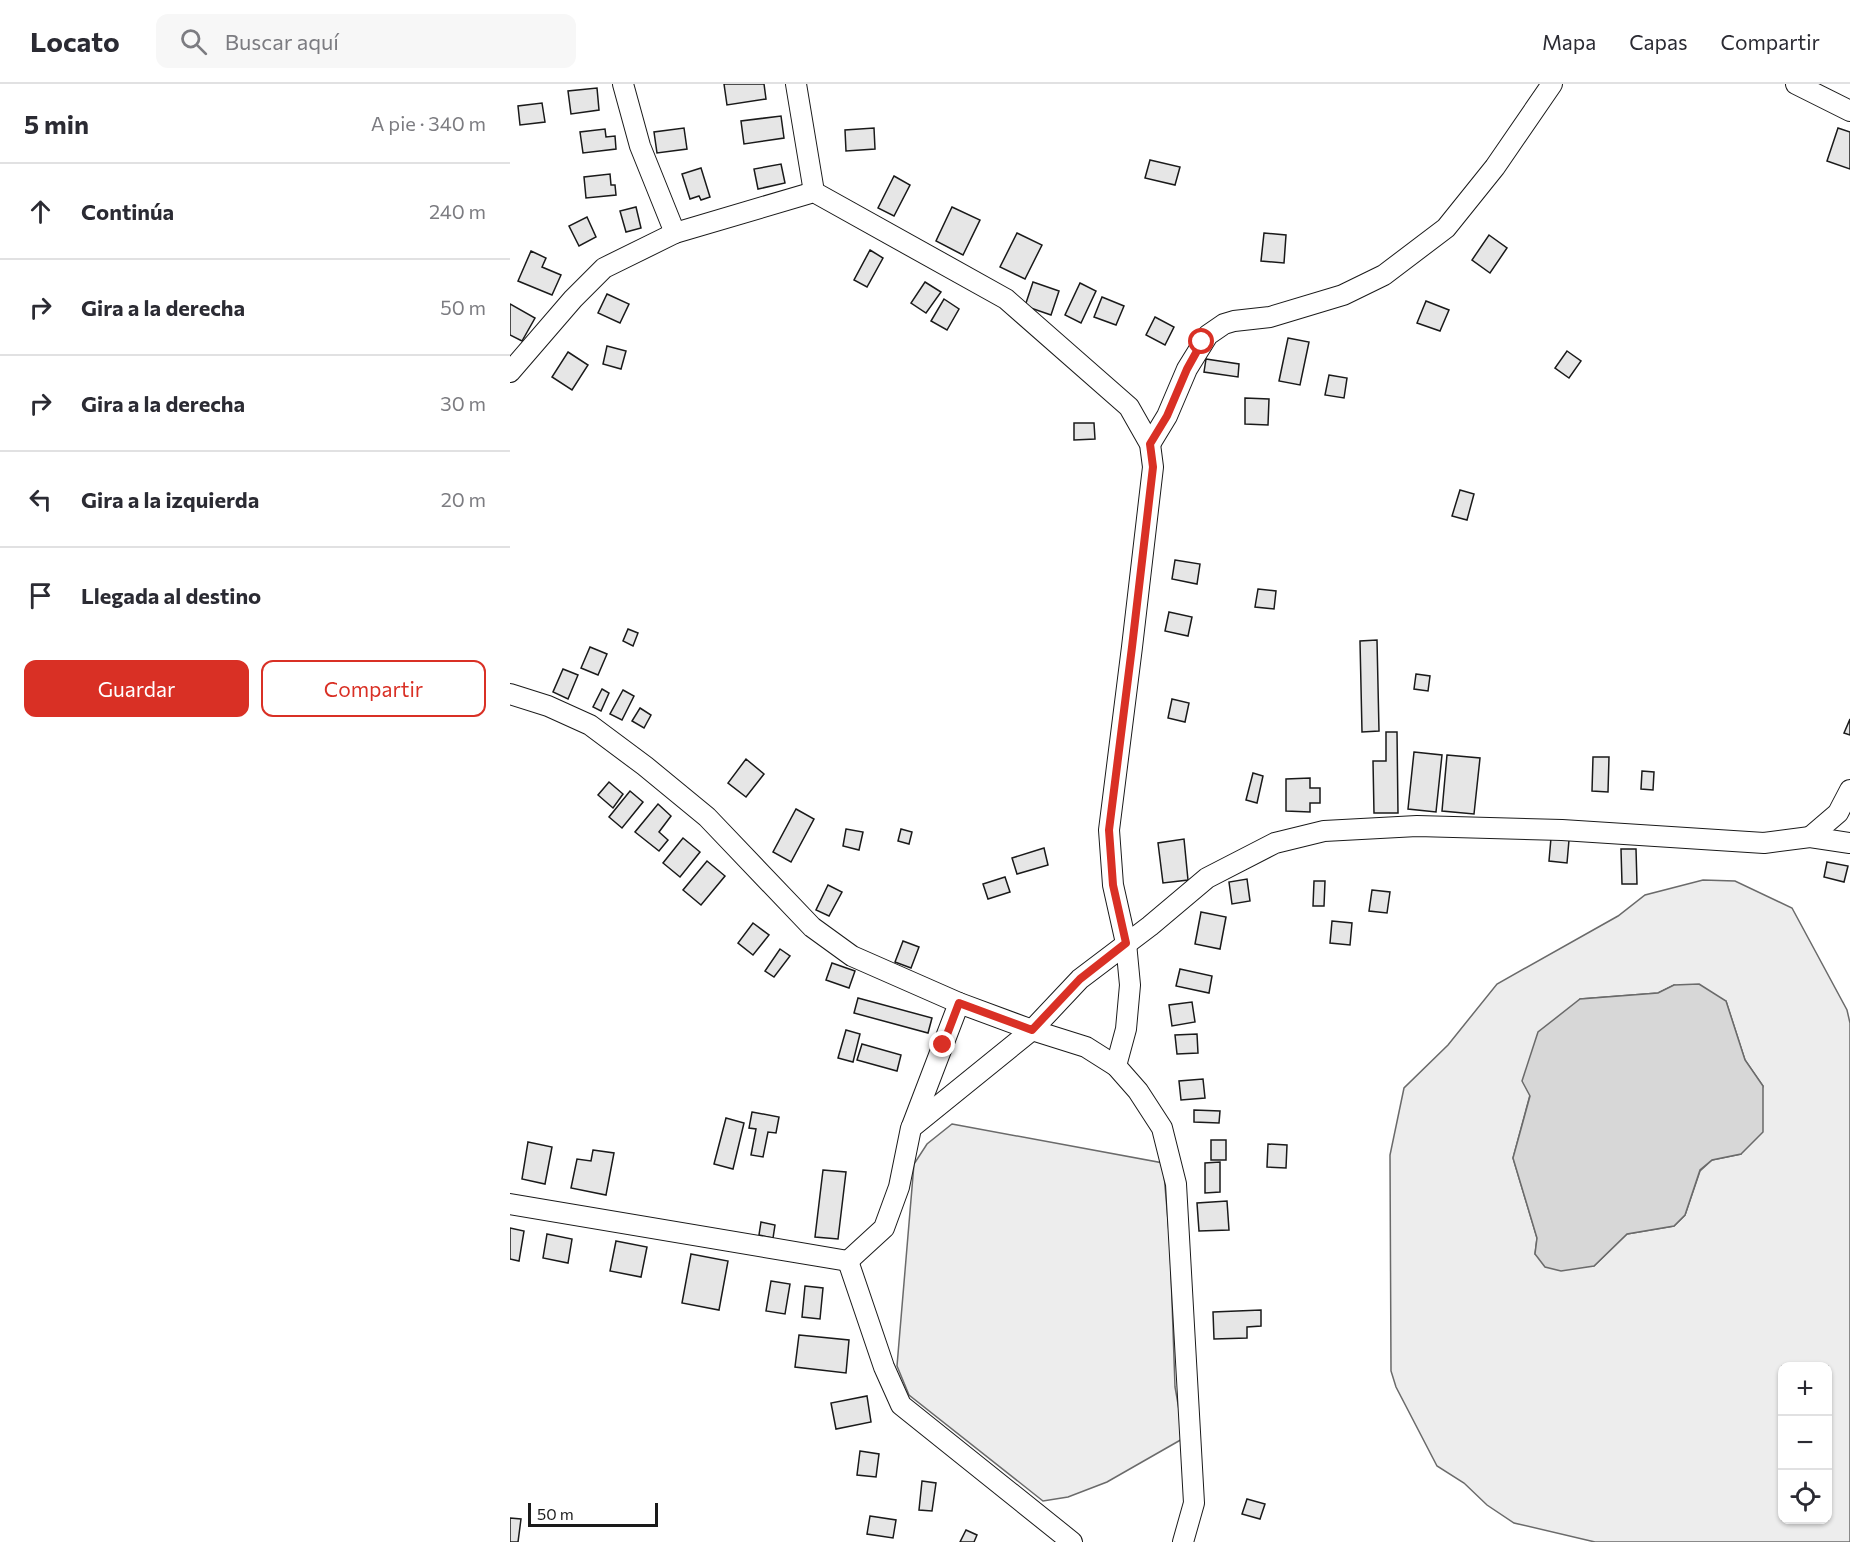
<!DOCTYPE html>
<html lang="es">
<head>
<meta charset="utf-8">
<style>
  :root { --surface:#fff; --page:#f7f7f7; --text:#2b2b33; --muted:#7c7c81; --line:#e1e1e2; --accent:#d93025 }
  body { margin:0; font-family:Commissioner,sans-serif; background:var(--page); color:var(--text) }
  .controls { position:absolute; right:18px; bottom:18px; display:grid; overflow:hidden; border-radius:12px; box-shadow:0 2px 4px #0004 }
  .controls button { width:54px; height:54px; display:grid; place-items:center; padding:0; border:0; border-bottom:2px solid var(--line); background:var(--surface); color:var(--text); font:30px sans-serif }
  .scale { position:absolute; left:18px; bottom:15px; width:130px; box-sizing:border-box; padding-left:6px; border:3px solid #1a1a1a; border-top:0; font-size:16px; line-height:21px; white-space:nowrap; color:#1a1a1a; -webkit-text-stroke:4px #fff; paint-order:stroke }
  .stop { position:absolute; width:18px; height:18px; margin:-14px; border:4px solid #d93025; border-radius:50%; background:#fff }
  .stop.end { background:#d93025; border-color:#fff; box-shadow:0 2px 6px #0008 }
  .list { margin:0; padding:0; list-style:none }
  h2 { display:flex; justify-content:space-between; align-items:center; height:78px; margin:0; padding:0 24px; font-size:26px }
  h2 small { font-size:20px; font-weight:400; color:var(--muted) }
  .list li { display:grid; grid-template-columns:39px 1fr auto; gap:18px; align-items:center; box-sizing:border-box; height:96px; padding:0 24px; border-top:2px solid var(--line) }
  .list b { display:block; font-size:22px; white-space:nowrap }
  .list em { font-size:20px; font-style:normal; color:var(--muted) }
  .actions { display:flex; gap:12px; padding:18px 24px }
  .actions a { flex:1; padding:14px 0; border:2px solid var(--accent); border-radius:12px; text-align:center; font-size:21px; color:var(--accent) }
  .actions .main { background:var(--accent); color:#fff }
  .icon { flex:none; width:33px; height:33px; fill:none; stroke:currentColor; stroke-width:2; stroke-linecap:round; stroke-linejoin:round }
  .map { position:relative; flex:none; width:1340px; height:1458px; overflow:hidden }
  header { display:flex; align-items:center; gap:36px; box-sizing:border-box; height:84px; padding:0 30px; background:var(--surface); border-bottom:2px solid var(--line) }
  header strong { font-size:28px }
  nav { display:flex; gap:33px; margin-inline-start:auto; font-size:21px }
  .search { width:420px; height:54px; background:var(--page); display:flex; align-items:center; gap:15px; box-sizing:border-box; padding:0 21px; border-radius:12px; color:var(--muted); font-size:22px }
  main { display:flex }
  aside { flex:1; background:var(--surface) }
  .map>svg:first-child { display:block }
  .built { fill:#ededed; stroke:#6a6a6a; stroke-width:1.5; fill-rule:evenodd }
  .water { fill:#d7d7d7; stroke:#6a6a6a; stroke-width:1.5 }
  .building { fill:#e6e6e6; stroke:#1a1a1a; stroke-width:1.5 }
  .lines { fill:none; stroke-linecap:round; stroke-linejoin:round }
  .minor-casing { stroke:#1a1a1a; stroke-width:22 }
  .minor { stroke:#fff; stroke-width:20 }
  .route { stroke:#d93025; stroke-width:8 }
</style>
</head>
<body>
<header>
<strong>Locato</strong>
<div class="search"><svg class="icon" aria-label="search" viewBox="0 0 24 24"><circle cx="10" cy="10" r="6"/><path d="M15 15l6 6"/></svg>Buscar aquí</div>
<nav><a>Mapa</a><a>Capas</a><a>Compartir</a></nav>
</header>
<main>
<aside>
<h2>5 min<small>A pie · 340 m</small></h2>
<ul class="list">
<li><svg class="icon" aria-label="ahead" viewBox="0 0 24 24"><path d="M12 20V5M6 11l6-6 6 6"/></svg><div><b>Continúa</b></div><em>240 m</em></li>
<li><svg class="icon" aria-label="right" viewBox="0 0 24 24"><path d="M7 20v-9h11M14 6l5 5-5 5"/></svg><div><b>Gira a la derecha</b></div><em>50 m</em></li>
<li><svg class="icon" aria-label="right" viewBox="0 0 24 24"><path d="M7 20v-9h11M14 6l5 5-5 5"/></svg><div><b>Gira a la derecha</b></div><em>30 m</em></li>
<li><svg class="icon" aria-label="left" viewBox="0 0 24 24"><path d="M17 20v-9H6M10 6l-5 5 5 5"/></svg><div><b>Gira a la izquierda</b></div><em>20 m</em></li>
<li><svg class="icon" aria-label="arrive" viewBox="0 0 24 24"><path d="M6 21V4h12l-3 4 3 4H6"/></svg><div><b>Llegada al destino</b></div></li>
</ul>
<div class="actions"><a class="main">Guardar</a><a>Compartir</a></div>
</aside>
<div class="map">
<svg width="1340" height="1458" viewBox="0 0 1340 1458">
  <rect width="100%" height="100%" fill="#fff"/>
  <g class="built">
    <path d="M 1193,796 L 1225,797 L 1282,824 L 1337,926 L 1340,939 L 1340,1458 L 1085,1458 L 1004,1439 L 977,1421 L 954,1399 L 927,1382 L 886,1303 L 881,1287 L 880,1071 L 894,1004 L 938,961 L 987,900 L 1108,832 L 1135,811 ZM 1164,901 L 1216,917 L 1235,976 L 1253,1002 L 1231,1070 L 1202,1076 L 1190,1087 L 1175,1131 L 1164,1142 L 1117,1150 L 1084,1182 L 1025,1170 L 1027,1154 L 1003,1074 L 1020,1011 L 1070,915 L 1148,909 ZM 1272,1282 L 1318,1282 L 1318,1436 L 1272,1436 Z"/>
    <path d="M 442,1040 L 653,1079 L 660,1160 L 665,1303 L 674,1354 L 597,1398 L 558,1413 L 533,1417 L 399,1311 L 387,1282 L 404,1080 L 417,1060 Z"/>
  </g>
  <path class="water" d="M 1189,900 L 1216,917 L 1235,976 L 1253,1002 L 1253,1048 L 1231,1070 L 1202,1076 L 1190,1086 L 1175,1131 L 1164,1142 L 1117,1150 L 1084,1182 L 1051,1187 L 1035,1183 L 1025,1170 L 1027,1154 L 1003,1074 L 1020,1012 L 1012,997 L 1028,948 L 1070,915 L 1148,909 L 1164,901 Z"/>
  <g class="building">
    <path d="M 214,0 L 254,0 L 256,15 L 217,21 Z"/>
    <path d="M 87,4 L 89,26 L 61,30 L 58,7 Z"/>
    <path d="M 32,19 L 35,38 L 10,41 L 8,22 Z"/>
    <path d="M 271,32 L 274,54 L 234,60 L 231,37 Z"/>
    <path d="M 174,44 L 177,65 L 147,69 L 144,48 Z"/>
    <path d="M 364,44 L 365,65 L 336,67 L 335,46 Z"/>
    <path d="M 1328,44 L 1340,48 L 1340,85 L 1317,77 Z"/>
    <path d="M 95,45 L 96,53 L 105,52 L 106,65 L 73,69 L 70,48 Z"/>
    <path d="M 640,76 L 670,83 L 665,101 L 635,94 Z"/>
    <path d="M 271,80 L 275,99 L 248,105 L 244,85 Z"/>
    <path d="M 191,84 L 200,113 L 191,116 L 189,112 L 180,115 L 172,90 Z"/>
    <path d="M 100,90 L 101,101 L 105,101 L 106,111 L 76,114 L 74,93 Z"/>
    <path d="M 384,92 L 400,101 L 384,132 L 368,124 Z"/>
    <path d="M 126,123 L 131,144 L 116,148 L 110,127 Z"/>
    <path d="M 442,123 L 470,136 L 453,171 L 426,157 Z"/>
    <path d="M 77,133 L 86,153 L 69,162 L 59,142 Z"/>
    <path d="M 507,149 L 532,161 L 515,195 L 490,183 Z"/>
    <path d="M 754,149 L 776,151 L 774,179 L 751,177 Z"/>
    <path d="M 979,151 L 997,164 L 980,189 L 962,176 Z"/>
    <path d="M 360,166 L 373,174 L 357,203 L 344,196 Z"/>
    <path d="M 21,167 L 36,174 L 32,183 L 51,191 L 42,211 L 8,197 Z"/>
    <path d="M 415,198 L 431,208 L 416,229 L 401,219 Z"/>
    <path d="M 523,198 L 549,207 L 541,231 L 515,222 Z"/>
    <path d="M 570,199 L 586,207 L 571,239 L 555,231 Z"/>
    <path d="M 97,210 L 119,220 L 110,239 L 88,229 Z"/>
    <path d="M 592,213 L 614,222 L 606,241 L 584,233 Z"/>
    <path d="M 434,215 L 449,225 L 437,246 L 421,237 Z"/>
    <path d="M 916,217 L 939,226 L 930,247 L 907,239 Z"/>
    <path d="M 0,220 L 25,234 L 12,257 L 0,251 Z"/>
    <path d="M 645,233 L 664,243 L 655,261 L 636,251 Z"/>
    <path d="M 778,254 L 799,258 L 790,301 L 769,297 Z"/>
    <path d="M 97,262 L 116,267 L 111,285 L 93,280 Z"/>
    <path d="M 1057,267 L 1071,277 L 1059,294 L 1045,284 Z"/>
    <path d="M 58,268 L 78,281 L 62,306 L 42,293 Z"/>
    <path d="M 696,275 L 729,280 L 728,293 L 694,288 Z"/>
    <path d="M 819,291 L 837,294 L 834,314 L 815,311 Z"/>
    <path d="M 735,314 L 759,315 L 758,341 L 735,340 Z"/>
    <path d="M 564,339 L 584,339 L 585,355 L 564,356 Z"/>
    <path d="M 950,406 L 964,410 L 957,436 L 942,432 Z"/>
    <path d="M 665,476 L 690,480 L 687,500 L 662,495 Z"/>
    <path d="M 748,505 L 766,507 L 764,525 L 745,523 Z"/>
    <path d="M 659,528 L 682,533 L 678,552 L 655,547 Z"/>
    <path d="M 118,545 L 128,549 L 123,562 L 113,557 Z"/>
    <path d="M 867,556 L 869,647 L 852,648 L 850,557 Z"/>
    <path d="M 80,563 L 97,570 L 88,591 L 71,584 Z"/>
    <path d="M 53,585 L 68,591 L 58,615 L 43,608 Z"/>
    <path d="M 906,590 L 920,592 L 918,607 L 904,605 Z"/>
    <path d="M 92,605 L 99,609 L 91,627 L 83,623 Z"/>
    <path d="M 113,606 L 124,612 L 112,636 L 100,630 Z"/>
    <path d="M 662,615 L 679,619 L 675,638 L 658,634 Z"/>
    <path d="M 130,624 L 141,631 L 134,644 L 122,637 Z"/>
    <path d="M 1340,635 L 1340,651 L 1334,649 Z"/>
    <path d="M 876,648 L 887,648 L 888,729 L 864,729 L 863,677 L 876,677 Z"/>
    <path d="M 904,668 L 932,671 L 926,728 L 898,725 Z"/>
    <path d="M 937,671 L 970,674 L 964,730 L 932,727 Z"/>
    <path d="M 1083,673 L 1099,673 L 1098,708 L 1082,707 Z"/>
    <path d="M 236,675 L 254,690 L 236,713 L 218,699 Z"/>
    <path d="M 1132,687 L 1144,688 L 1143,706 L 1131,705 Z"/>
    <path d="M 743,689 L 753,692 L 747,719 L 736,716 Z"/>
    <path d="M 800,694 L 800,704 L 810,704 L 810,719 L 800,719 L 800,728 L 776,727 L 776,695 Z"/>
    <path d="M 99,698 L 113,710 L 103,724 L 88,711 Z"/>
    <path d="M 120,707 L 133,718 L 112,744 L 99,733 Z"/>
    <path d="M 148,720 L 161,732 L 149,748 L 158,756 L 149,767 L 125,748 Z"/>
    <path d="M 286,725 L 304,735 L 281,778 L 263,768 Z"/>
    <path d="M 336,745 L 353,748 L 349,766 L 333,762 Z"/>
    <path d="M 391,745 L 402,748 L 399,760 L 388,757 Z"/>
    <path d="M 173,754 L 190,768 L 170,793 L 153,779 Z"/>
    <path d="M 1041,754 L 1059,756 L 1057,779 L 1039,777 Z"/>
    <path d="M 674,755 L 678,796 L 653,799 L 648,759 Z"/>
    <path d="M 534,764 L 538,781 L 507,790 L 502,774 Z"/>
    <path d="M 1111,765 L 1126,765 L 1127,800 L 1112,800 Z"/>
    <path d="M 197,777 L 215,792 L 191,821 L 173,806 Z"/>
    <path d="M 1317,778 L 1338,782 L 1334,798 L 1314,793 Z"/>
    <path d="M 495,793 L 500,808 L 478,815 L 473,800 Z"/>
    <path d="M 737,795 L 740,817 L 722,820 L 719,798 Z"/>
    <path d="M 804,797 L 815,797 L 814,822 L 803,822 Z"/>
    <path d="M 318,801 L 332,808 L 319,832 L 306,826 Z"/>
    <path d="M 862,806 L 880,808 L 877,829 L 859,827 Z"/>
    <path d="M 691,828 L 716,833 L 710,865 L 685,860 Z"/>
    <path d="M 822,837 L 842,839 L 840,861 L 820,859 Z"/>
    <path d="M 243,839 L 259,851 L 243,871 L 228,859 Z"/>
    <path d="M 393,857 L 409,863 L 401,884 L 385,878 Z"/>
    <path d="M 270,865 L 280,872 L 264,893 L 255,887 Z"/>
    <path d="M 322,879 L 345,887 L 339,904 L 316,896 Z"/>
    <path d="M 670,885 L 702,892 L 699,909 L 666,902 Z"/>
    <path d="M 348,914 L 422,934 L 418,949 L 344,929 Z"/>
    <path d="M 682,918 L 685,938 L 662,942 L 659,921 Z"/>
    <path d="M 336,946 L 350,950 L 343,978 L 328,974 Z"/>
    <path d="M 687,950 L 688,969 L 667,970 L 665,951 Z"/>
    <path d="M 352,960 L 391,971 L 387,987 L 347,976 Z"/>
    <path d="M 693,995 L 695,1014 L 671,1016 L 669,997 Z"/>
    <path d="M 684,1026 L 710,1027 L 709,1039 L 684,1038 Z"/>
    <path d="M 242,1028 L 269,1033 L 266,1049 L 258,1048 L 253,1073 L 241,1071 L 246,1045 L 239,1044 Z"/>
    <path d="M 216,1034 L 234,1039 L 223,1085 L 204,1080 Z"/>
    <rect x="701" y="1056" width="15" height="20"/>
    <path d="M 18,1058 L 42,1063 L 35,1100 L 12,1095 Z"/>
    <path d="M 758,1060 L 777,1061 L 776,1084 L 757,1083 Z"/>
    <path d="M 83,1066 L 104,1069 L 96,1111 L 61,1104 L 67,1075 L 81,1077 Z"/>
    <path d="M 710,1078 L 710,1108 L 695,1109 L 695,1079 Z"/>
    <path d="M 313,1086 L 336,1088 L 328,1155 L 305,1153 Z"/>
    <path d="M 717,1117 L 719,1146 L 689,1147 L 687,1119 Z"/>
    <path d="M 251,1138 L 265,1141 L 263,1154 L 249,1151 Z"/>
    <path d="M 0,1144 L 14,1147 L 9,1177 L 0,1175 Z"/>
    <path d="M 37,1150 L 62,1155 L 58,1179 L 33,1174 Z"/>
    <path d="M 106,1157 L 137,1163 L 131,1193 L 100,1187 Z"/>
    <path d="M 181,1170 L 218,1177 L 209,1226 L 172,1219 Z"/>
    <path d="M 261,1197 L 280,1200 L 275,1230 L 256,1227 Z"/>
    <path d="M 295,1202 L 313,1204 L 310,1235 L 292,1233 Z"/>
    <path d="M 751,1226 L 751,1242 L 737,1243 L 737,1254 L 704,1255 L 703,1228 Z"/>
    <path d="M 289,1251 L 339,1256 L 336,1289 L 285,1283 Z"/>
    <path d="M 357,1312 L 361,1338 L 326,1345 L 321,1319 Z"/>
    <path d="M 350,1367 L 369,1370 L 366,1393 L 347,1391 Z"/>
    <path d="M 412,1397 L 426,1399 L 422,1427 L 409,1426 Z"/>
    <path d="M 737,1415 L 755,1420 L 750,1435 L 732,1430 Z"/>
    <path d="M 360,1432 L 386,1436 L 383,1454 L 357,1450 Z"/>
    <path d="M 0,1434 L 11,1435 L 8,1458 L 0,1458 Z"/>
    <path d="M 456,1446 L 467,1451 L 464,1458 L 450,1458 Z"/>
  </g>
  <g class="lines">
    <defs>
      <g id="minor">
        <path d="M 113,0 L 130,62 L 165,149"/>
        <path d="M 286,0 L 304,108"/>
        <path d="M 1286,0 L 1340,27"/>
        <path d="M 0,288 L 63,215 L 94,184 L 165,149 L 304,108 L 496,215 L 619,323 L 640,360 L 643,383 L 622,563 L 599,746 L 603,801 L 616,859 L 620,901 L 616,945 L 606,982"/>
        <path d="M 640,360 L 657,332 L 677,285 L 698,251 L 714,240 L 724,237 L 760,233 L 833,211 L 874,191 L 936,144 L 985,83 L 1042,0"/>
        <path d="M 0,610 L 38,622 L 80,641 L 135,682 L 197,733 L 302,843 L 342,872 L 449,919 L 522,946 L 576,963 L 606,982 L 628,1007 L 652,1044 L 666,1100 L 684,1419 L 673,1458"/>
        <path d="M 1300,753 L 1328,729 L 1340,706"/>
        <path d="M 402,1042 L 449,919"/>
        <path d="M 0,1120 L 338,1177"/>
        <path d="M 338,1177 L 374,1144 L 389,1103 L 401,1044 L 522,946 L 570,895 L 640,842 L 697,794 L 765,759 L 814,747 L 907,742 L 1052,746 L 1254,759 L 1300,753 L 1340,759"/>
        <path d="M 338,1177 L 374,1283 L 391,1321 L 562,1458"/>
      </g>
    </defs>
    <use href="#minor" class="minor-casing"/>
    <use href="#minor" class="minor"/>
  </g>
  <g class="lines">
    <path class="route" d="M 433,961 L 449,919 L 522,946 L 570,895 L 616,859 L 603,801 L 599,746 L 622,563 L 643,383 L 640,360 L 657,332 L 677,285 L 692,258"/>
  </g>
</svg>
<div class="controls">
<button>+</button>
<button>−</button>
<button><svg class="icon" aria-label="locate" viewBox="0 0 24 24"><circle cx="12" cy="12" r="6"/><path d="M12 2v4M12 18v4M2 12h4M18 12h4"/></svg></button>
</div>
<div class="scale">50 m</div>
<div class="stop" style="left:692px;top:258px"></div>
<div class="stop end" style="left:433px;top:961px"></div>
</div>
</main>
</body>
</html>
